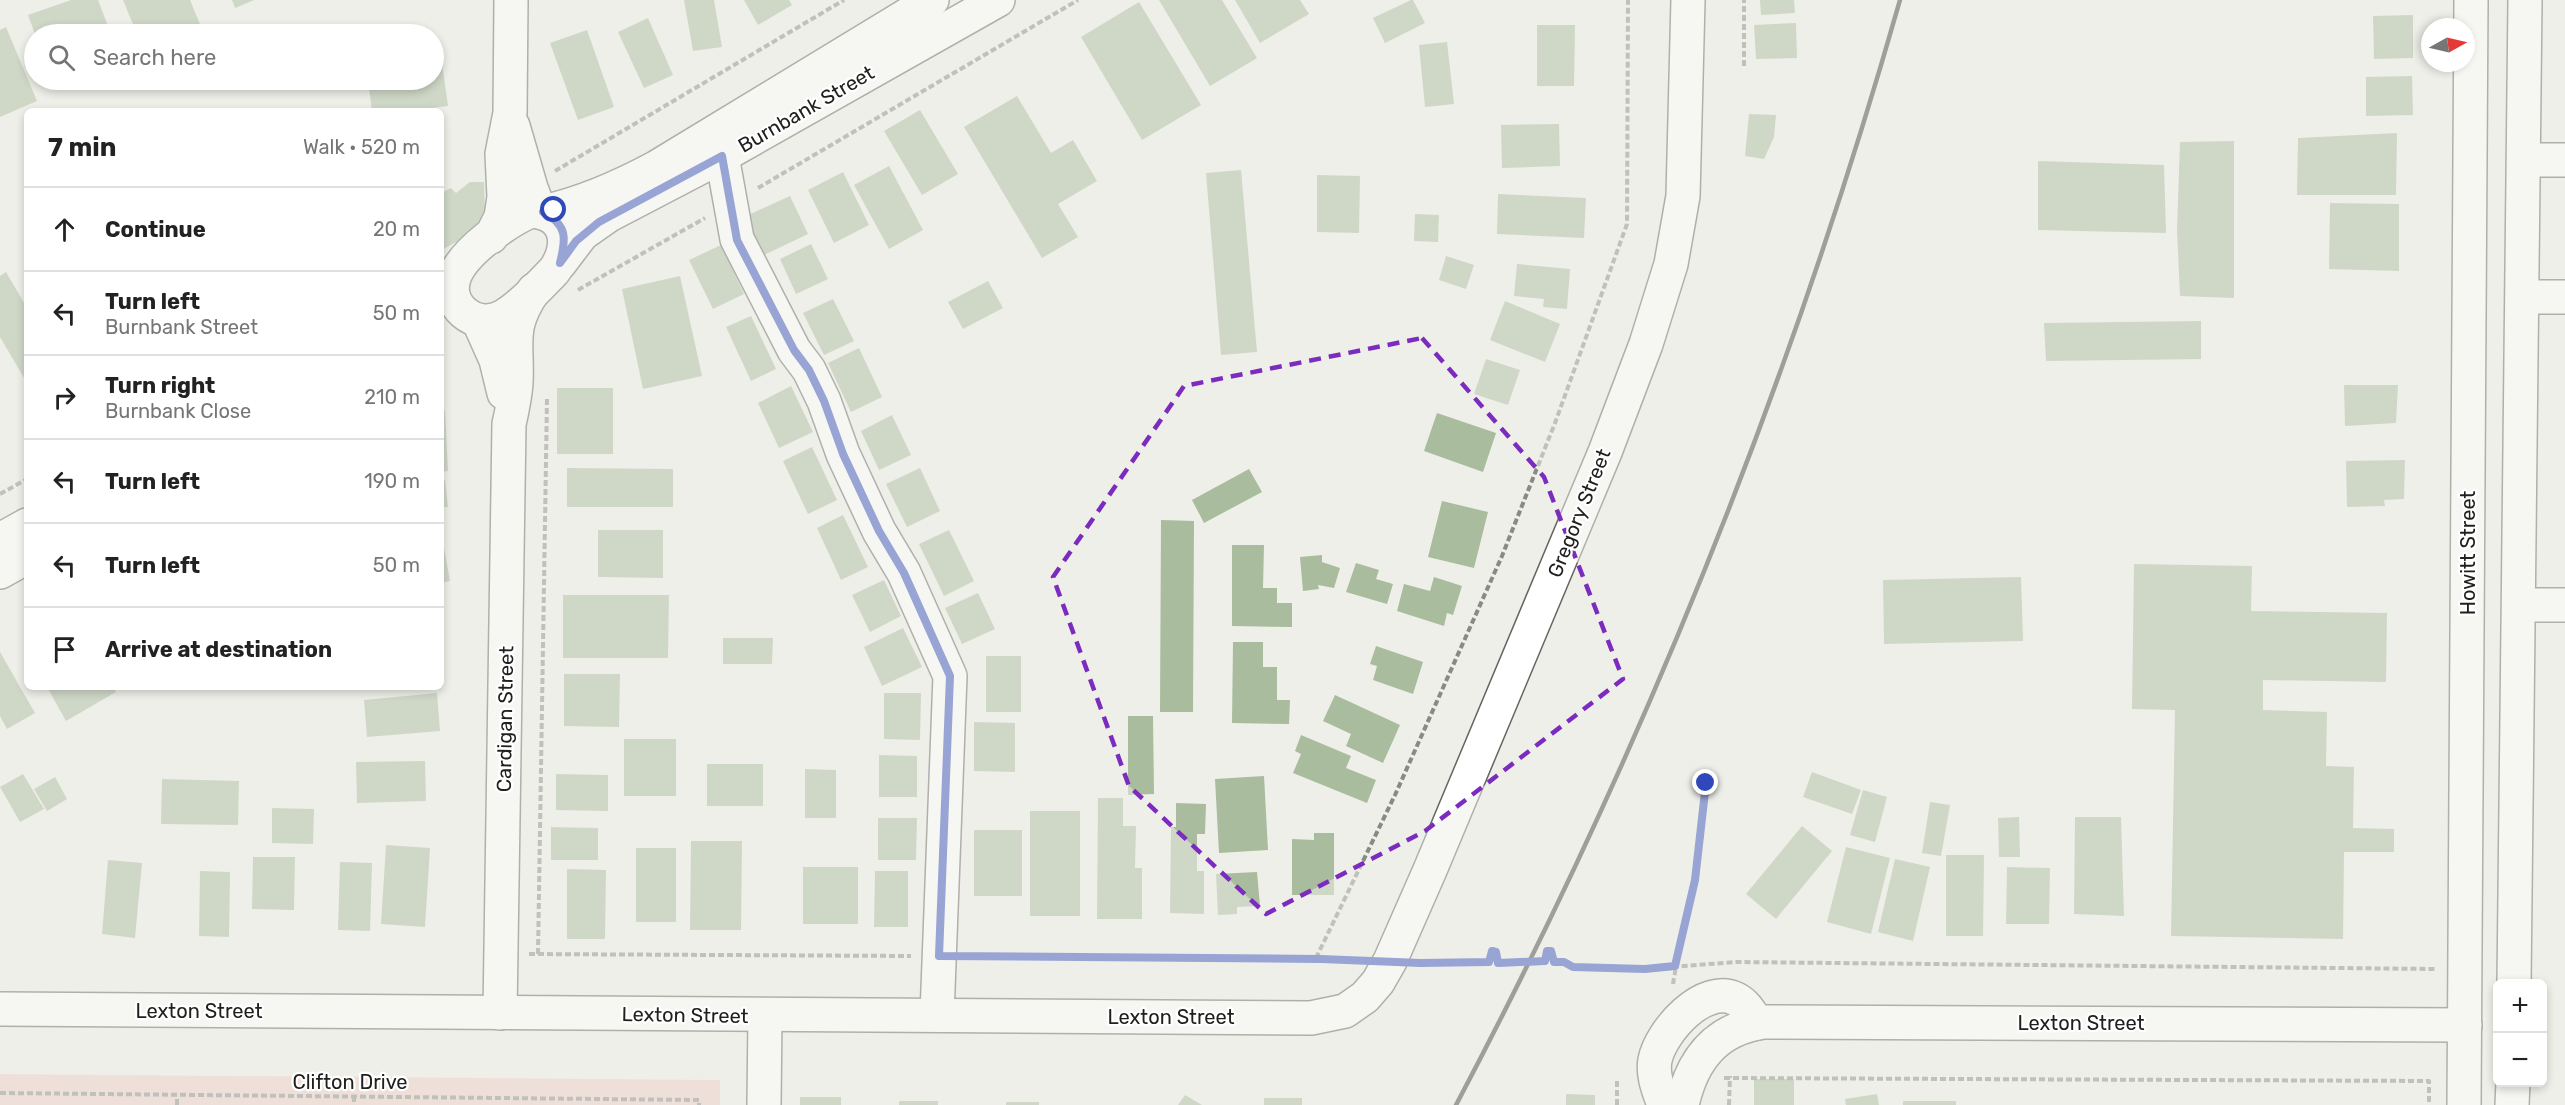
<!DOCTYPE html>
<html lang="en">
<head>
<meta charset="utf-8">
<style>
  :root { --surface:#fff; --page:#f2f2f2; --text:#222; --muted:#767676; --line:#e0e0e0 }
  body { margin:0; font-family:Rubik,sans-serif; background:var(--page); color:var(--text) }
  .controls { position:absolute; right:18px; bottom:18px; display:grid; overflow:hidden; border-radius:9px; box-shadow:0 3px 9px #0003 }
  .controls button { width:54px; height:54px; display:grid; place-items:center; padding:0; border:0; border-bottom:2px solid var(--line); background:var(--surface); color:var(--text); font:30px sans-serif }
  .compass { position:absolute; left:2421px; top:18px; width:54px; height:54px; border-radius:50%; background:var(--surface); box-shadow:0 3px 9px #0003; rotate:82deg }
  .stop { position:absolute; width:18px; height:18px; margin:-14px; border:4px solid #3049ba; border-radius:50%; background:#fff }
  .stop.end { background:#3049ba; border-color:#fff; box-shadow:0 2px 6px #0008 }
  .list { margin:0; padding:0; list-style:none }
  h2 { display:flex; justify-content:space-between; align-items:center; height:78px; margin:0; padding:0 24px; font-size:26px }
  h2 small { font-size:20px; font-weight:400; color:var(--muted) }
  .list li { display:grid; grid-template-columns:39px 1fr auto; gap:18px; align-items:center; box-sizing:border-box; height:84px; padding:0 24px; border-top:2px solid var(--line) }
  .list b { display:block; font-size:22px; white-space:nowrap }
  .list p { margin:0; font-size:20px; white-space:nowrap; color:var(--muted) }
  .list em { font-size:20px; font-style:normal; color:var(--muted) }
  .icon { flex:none; width:33px; height:33px; fill:none; stroke:currentColor; stroke-width:2; stroke-linecap:round; stroke-linejoin:round }
  .map { position:relative; flex:none; width:2565px; height:1105px; overflow:hidden }
  .search { position:absolute; background:var(--surface); box-shadow:0 3px 9px #0003; left:24px; top:24px; width:420px; height:66px; display:flex; align-items:center; gap:15px; box-sizing:border-box; padding:0 21px; border-radius:33px; color:var(--muted); font-size:22px }
  .panel { position:absolute; background:var(--surface); box-shadow:0 3px 9px #0003; left:24px; top:108px; width:420px; height:582px; border-radius:9px }
  .map>svg:first-child { display:block }
  .green { fill:#efccc5 }
  .building { fill:#a9bc9d }
  .lines { fill:none; stroke-linecap:round; stroke-linejoin:round }
  .minor-casing { stroke:#656460; stroke-width:36 }
  .major-casing { stroke:#656460; stroke-width:36 }
  .path { stroke:#898985; stroke-width:4; stroke-dasharray:6 3; stroke-linecap:butt }
  .minor { stroke:#fff; stroke-width:33 }
  .major { stroke:#fff; stroke-width:33 }
  .rail { stroke:#3c3c3a; stroke-width:4.5 }
  .route { stroke:#3049ba; stroke-width:8 }
  .marked { fill:none; stroke:#7b2cbf; stroke-width:4.5; stroke-dasharray:12 8; stroke-linejoin:round }
  .labels { text-anchor:middle; stroke-width:4.5; stroke-linejoin:round; paint-order:stroke }
  .street-label { font-size:20px; fill:#20201e; stroke:#fff }
</style>
</head>
<body>
<div class="map">
<svg width="2565" height="1105" viewBox="0 0 2565 1105">
  <rect width="100%" height="100%" fill="#efefe9"/>
  <path class="green" d="M 0,1074 L 720,1080 L 720,1105 L 0,1105 Z"/>
  <g class="building">
    <path d="M 71,0 L 98,0 L 111,34 L 35,34 L 28,15 Z"/>
    <path d="M 123,0 L 190,0 L 204,34 L 137,34 Z"/>
    <path d="M 232,0 L 254,0 L 235,8 Z"/>
    <path d="M 684,0 L 714,0 L 722,47 L 693,51 Z"/>
    <path d="M 744,0 L 789,0 L 792,5 L 758,25 Z"/>
    <path d="M 1159,0 L 1222,0 L 1257,58 L 1210,86 Z"/>
    <path d="M 1235,0 L 1300,0 L 1309,14 L 1260,43 Z"/>
    <path d="M 1411,0 L 1413,0 L 1425,23 L 1385,43 L 1373,18 Z"/>
    <path d="M 1760,0 L 1794,0 L 1795,13 L 1761,15 Z"/>
    <path d="M 1139,2 L 1201,105 L 1142,140 L 1081,37 Z"/>
    <path d="M 2413,15 L 2413,58 L 2374,59 L 2373,16 Z"/>
    <path d="M 648,18 L 673,75 L 644,88 L 618,32 Z"/>
    <path d="M 1796,23 L 1797,58 L 1756,59 L 1754,25 Z"/>
    <path d="M 1537,25 L 1575,25 L 1574,86 L 1537,86 Z"/>
    <path d="M 6,27 L 37,101 L 0,117 L 0,30 Z"/>
    <path d="M 587,30 L 614,107 L 578,120 L 550,43 Z"/>
    <path d="M 1447,42 L 1454,104 L 1425,107 L 1419,45 Z"/>
    <path d="M 440,49 L 448,106 L 409,111 L 372,111 L 368,80 L 434,80 L 434,50 Z"/>
    <path d="M 2412,76 L 2413,115 L 2366,116 L 2366,77 Z"/>
    <path d="M 1017,96 L 1051,153 L 1073,140 L 1097,181 L 1058,204 L 1078,237 L 1042,258 L 964,127 Z"/>
    <path d="M 920,110 L 958,174 L 922,195 L 884,131 Z"/>
    <path d="M 1749,114 L 1776,115 L 1774,137 L 1764,159 L 1745,156 Z"/>
    <path d="M 1559,124 L 1560,166 L 1502,168 L 1501,125 Z"/>
    <path d="M 2397,133 L 2396,195 L 2297,195 L 2298,138 Z"/>
    <path d="M 2234,141 L 2234,298 L 2180,296 L 2177,230 L 2180,142 Z"/>
    <path d="M 2038,161 L 2164,165 L 2166,233 L 2038,230 Z"/>
    <path d="M 889,166 L 923,230 L 889,249 L 854,185 Z"/>
    <path d="M 1241,170 L 1257,352 L 1221,355 L 1206,173 Z"/>
    <path d="M 843,172 L 869,225 L 834,243 L 808,190 Z"/>
    <path d="M 1317,175 L 1360,176 L 1359,233 L 1317,232 Z"/>
    <path d="M 470,182 L 484,182 L 485,218 L 477,230 L 442,250 L 441,193 L 451,188 L 456,193 Z"/>
    <path d="M 1498,194 L 1586,198 L 1584,238 L 1497,234 Z"/>
    <path d="M 790,196 L 808,234 L 762,256 L 744,217 Z"/>
    <path d="M 2330,203 L 2399,204 L 2399,271 L 2329,269 Z"/>
    <path d="M 1415,214 L 1439,215 L 1438,242 L 1414,241 Z"/>
    <path d="M 811,244 L 828,279 L 796,294 L 780,259 Z"/>
    <path d="M 721,245 L 744,294 L 713,309 L 689,260 Z"/>
    <path d="M 1446,256 L 1474,265 L 1466,289 L 1439,280 Z"/>
    <path d="M 1517,264 L 1570,269 L 1567,309 L 1543,307 L 1544,299 L 1514,296 Z"/>
    <path d="M 6,272 L 27,308 L 27,383 L 0,337 L 0,276 Z"/>
    <path d="M 680,276 L 702,376 L 643,389 L 622,289 Z"/>
    <path d="M 988,281 L 1003,308 L 963,329 L 948,302 Z"/>
    <path d="M 833,299 L 854,341 L 824,355 L 803,313 Z"/>
    <path d="M 1505,301 L 1560,324 L 1545,362 L 1490,340 Z"/>
    <path d="M 751,316 L 776,369 L 751,381 L 726,327 Z"/>
    <path d="M 2201,321 L 2201,359 L 2046,361 L 2044,323 Z"/>
    <path d="M 859,348 L 882,397 L 851,412 L 828,363 Z"/>
    <path d="M 1486,359 L 1520,370 L 1508,405 L 1474,394 Z"/>
    <path d="M 2344,385 L 2398,385 L 2396,423 L 2345,426 Z"/>
    <path d="M 791,386 L 813,432 L 779,448 L 758,403 Z"/>
    <rect x="557" y="388" width="56" height="66"/>
    <path d="M 441,411 L 445,411 L 448,471 L 441,472 Z"/>
    <path d="M 1437,413 L 1496,433 L 1483,472 L 1424,451 Z"/>
    <path d="M 892,415 L 911,455 L 879,470 L 861,431 Z"/>
    <path d="M 812,447 L 837,500 L 808,514 L 783,461 Z"/>
    <path d="M 2405,460 L 2404,499 L 2384,500 L 2385,506 L 2347,507 L 2346,461 Z"/>
    <path d="M 567,468 L 673,469 L 673,507 L 567,507 Z"/>
    <path d="M 920,468 L 940,511 L 907,527 L 886,484 Z"/>
    <path d="M 1249,469 L 1262,492 L 1204,523 L 1192,500 Z"/>
    <path d="M 441,480 L 445,480 L 448,507 L 441,507 Z"/>
    <path d="M 1442,501 L 1488,512 L 1474,568 L 1428,557 Z"/>
    <path d="M 843,515 L 868,567 L 841,580 L 817,528 Z"/>
    <path d="M 1161,520 L 1194,521 L 1193,712 L 1160,712 Z"/>
    <path d="M 598,530 L 663,530 L 663,578 L 598,577 Z"/>
    <path d="M 949,530 L 974,581 L 944,596 L 919,544 Z"/>
    <path d="M 441,531 L 450,581 L 441,583 Z"/>
    <path d="M 1232,545 L 1264,545 L 1263,588 L 1277,588 L 1277,603 L 1292,603 L 1292,627 L 1232,626 Z"/>
    <path d="M 1322,555 L 1322,562 L 1340,568 L 1334,588 L 1318,585 L 1319,589 L 1303,591 L 1300,557 Z"/>
    <path d="M 1356,563 L 1379,570 L 1376,579 L 1393,584 L 1387,604 L 1346,592 Z"/>
    <path d="M 2134,564 L 2252,566 L 2251,611 L 2387,613 L 2386,682 L 2263,680 L 2263,710 L 2327,712 L 2326,766 L 2354,767 L 2353,828 L 2394,829 L 2394,852 L 2344,852 L 2343,939 L 2171,936 L 2175,710 L 2132,709 Z"/>
    <path d="M 1434,577 L 1462,586 L 1453,615 L 1447,613 L 1444,626 L 1397,611 L 1404,584 L 1430,591 Z"/>
    <path d="M 2021,577 L 2023,641 L 1884,644 L 1883,580 Z"/>
    <path d="M 884,580 L 901,616 L 870,632 L 852,595 Z"/>
    <path d="M 978,593 L 995,629 L 962,644 L 945,608 Z"/>
    <path d="M 563,595 L 669,595 L 668,658 L 563,658 Z"/>
    <path d="M 903,628 L 922,667 L 882,686 L 864,647 Z"/>
    <path d="M 723,638 L 773,638 L 772,664 L 723,664 Z"/>
    <path d="M 1233,642 L 1263,642 L 1263,667 L 1277,667 L 1277,700 L 1290,700 L 1289,724 L 1232,723 Z"/>
    <path d="M 1376,646 L 1423,662 L 1413,694 L 1373,680 L 1377,666 L 1370,664 Z"/>
    <path d="M 0,652 L 35,713 L 7,729 L 0,716 Z"/>
    <rect x="986" y="656" width="35" height="56"/>
    <path d="M 564,674 L 620,674 L 619,727 L 564,726 Z"/>
    <path d="M 47,687 L 113,687 L 116,692 L 66,721 Z"/>
    <path d="M 437,693 L 440,731 L 367,737 L 364,700 Z"/>
    <path d="M 884,693 L 921,693 L 920,740 L 884,739 Z"/>
    <path d="M 1335,695 L 1400,725 L 1383,763 L 1346,746 L 1351,734 L 1323,721 Z"/>
    <path d="M 1128,716 L 1153,716 L 1154,794 L 1128,795 Z"/>
    <path d="M 974,722 L 1015,723 L 1015,772 L 974,771 Z"/>
    <path d="M 1301,735 L 1351,756 L 1346,768 L 1376,780 L 1367,803 L 1293,773 L 1301,754 L 1295,751 Z"/>
    <rect x="624" y="739" width="52" height="57"/>
    <path d="M 879,755 L 917,756 L 917,797 L 879,797 Z"/>
    <path d="M 425,761 L 426,801 L 357,803 L 356,762 Z"/>
    <rect x="707" y="764" width="56" height="42"/>
    <path d="M 805,769 L 836,770 L 836,818 L 805,818 Z"/>
    <path d="M 1812,772 L 1861,790 L 1852,814 L 1803,797 Z"/>
    <path d="M 23,774 L 44,809 L 20,822 L 0,787 Z"/>
    <path d="M 556,774 L 608,775 L 608,811 L 556,810 Z"/>
    <path d="M 1264,776 L 1268,850 L 1219,853 L 1215,779 Z"/>
    <path d="M 55,777 L 67,799 L 47,811 L 34,789 Z"/>
    <path d="M 162,779 L 239,781 L 238,825 L 161,824 Z"/>
    <path d="M 1863,790 L 1887,797 L 1875,842 L 1850,835 Z"/>
    <path d="M 1098,798 L 1123,798 L 1123,826 L 1136,826 L 1135,868 L 1142,868 L 1142,919 L 1097,919 Z"/>
    <path d="M 1930,802 L 1950,805 L 1941,856 L 1922,853 Z"/>
    <path d="M 1176,803 L 1206,804 L 1205,834 L 1197,834 L 1197,871 L 1204,871 L 1204,914 L 1170,913 L 1171,827 L 1176,827 Z"/>
    <path d="M 272,808 L 314,809 L 313,844 L 272,843 Z"/>
    <rect x="1030" y="811" width="50" height="105"/>
    <path d="M 2019,817 L 2020,857 L 1999,857 L 1998,818 Z"/>
    <path d="M 2075,817 L 2121,817 L 2124,916 L 2074,914 Z"/>
    <path d="M 878,818 L 917,818 L 916,860 L 878,860 Z"/>
    <path d="M 1802,826 L 1832,851 L 1776,919 L 1746,894 Z"/>
    <path d="M 551,827 L 598,828 L 598,860 L 551,860 Z"/>
    <rect x="974" y="830" width="48" height="66"/>
    <path d="M 1314,833 L 1334,833 L 1334,895 L 1292,895 L 1292,839 L 1314,840 Z"/>
    <path d="M 691,841 L 742,841 L 741,930 L 690,930 Z"/>
    <path d="M 386,845 L 430,848 L 425,927 L 381,924 Z"/>
    <path d="M 1846,847 L 1890,858 L 1871,934 L 1827,922 Z"/>
    <rect x="636" y="848" width="40" height="74"/>
    <path d="M 1946,855 L 1984,855 L 1983,936 L 1946,936 Z"/>
    <path d="M 253,857 L 295,857 L 294,910 L 252,909 Z"/>
    <path d="M 1895,859 L 1930,867 L 1913,941 L 1878,932 Z"/>
    <path d="M 108,860 L 142,863 L 135,938 L 102,934 Z"/>
    <path d="M 340,862 L 372,863 L 370,931 L 338,930 Z"/>
    <rect x="803" y="867" width="55" height="57"/>
    <path d="M 2007,867 L 2050,868 L 2049,924 L 2006,924 Z"/>
    <path d="M 567,869 L 606,870 L 605,939 L 567,939 Z"/>
    <path d="M 200,871 L 230,872 L 229,937 L 199,936 Z"/>
    <path d="M 875,871 L 908,871 L 908,927 L 874,927 Z"/>
    <path d="M 1257,872 L 1260,906 L 1237,907 L 1237,914 L 1218,915 L 1216,874 Z"/>
    <rect x="1754" y="1079" width="40" height="26"/>
    <path d="M 1566,1094 L 1595,1095 L 1595,1105 L 1566,1105 Z"/>
    <path d="M 1877,1094 L 1879,1105 L 1846,1105 L 1845,1099 Z"/>
    <path d="M 1185,1095 L 1202,1105 L 1178,1105 Z"/>
    <rect x="800" y="1097" width="41" height="8"/>
    <rect x="1264" y="1098" width="38" height="7"/>
    <rect x="899" y="1101" width="39" height="4"/>
    <rect x="1903" y="1101" width="53" height="4"/>
    <rect x="1006" y="1102" width="33" height="3"/>
  </g>
  <g class="lines">
    <defs>
      <g id="minor">
        <path d="M 513,126 L 531,188 L 540,212"/>
        <path d="M 722,156 L 737,239 L 794,350 L 809,370 L 824,401 L 843,454 L 879,531 L 904,573 L 950,676 L 937,1015"/>
        <path d="M 2524,160 L 2565,160"/>
        <path d="M 491,237 L 501,217 L 504,197 L 502,154 L 510,113 L 511,0"/>
        <path d="M 2523,297 L 2565,297"/>
        <path d="M 479,322 L 496,360 L 504,393"/>
        <path d="M 2520,605 L 2565,605"/>
        <path d="M 0,1009 L 1311,1018 L 1345,1011 L 1365,997 L 1378,982 L 1390,961 L 1430,870 L 1605,452 L 1646,344 L 1671,264 L 1683,196 L 1688,0"/>
        <path d="M 500,1013 L 509,424 C 512,411 515,397 516,383 C 518,341 508,329 534,290"/>
        <path d="M 764,1105 L 765,1015"/>
        <path d="M 1664,1105 C 1659,1091 1652,1075 1655,1060 C 1661,1031 1704,983 1736,999 C 1746,1004 1751,1014 1757,1023"/>
        <path d="M 1682,1105 C 1692,1059 1716,1029 1764,1022 L 2465,1025"/>
      </g>
      <g id="major">
        <path d="M 531,211 C 567,213 573,245 554,271 C 540,285 520,308 502,317 C 475,331 443,305 455,275 C 465,251 507,221 531,211 Z"/>
        <path d="M 543,212 C 584,203 620,187 657,167 L 932,0"/>
        <path d="M 560,263 L 582,234 L 609,215 L 722,156 L 998,0"/>
        <path d="M 0,540 L 27,525"/>
        <path d="M 0,572 L 27,557"/>
        <path d="M 2514,984 L 2525,0"/>
        <path d="M 2464,1105 L 2471,0"/>
        <path d="M 2512,1105 L 2513,1082"/>
      </g>
    </defs>
    <use href="#minor" class="minor-casing"/>
    <use href="#major" class="major-casing"/>
    <g class="path">
      <path d="M 1744,66 L 1744,0"/>
      <path d="M 555,171 L 844,0"/>
      <path d="M 758,188 L 1078,0"/>
      <path d="M 578,290 L 705,218"/>
      <path d="M 0,494 L 27,479"/>
      <path d="M 529,954 L 911,956"/>
      <path d="M 538,954 L 547,399"/>
      <path d="M 967,956 L 1358,959"/>
      <path d="M 1316,958 L 1395,795 L 1502,556 L 1555,423 L 1627,224 L 1628,0"/>
      <path d="M 1420,963 L 1489,962 L 1492,951 L 1496,952 L 1498,963 L 1545,961 L 1547,951 L 1551,951 L 1554,961 L 1564,961 L 1573,967 L 1645,969 L 1736,962 L 2435,969"/>
      <path d="M 1673,984 L 1680,943 L 1695,880 L 1706,783"/>
      <path d="M 1724,1078 L 2429,1081 L 2429,1105"/>
      <path d="M 0,1093 L 699,1100 L 699,1105"/>
      <path d="M 354,1096 L 354,1105"/>
      <path d="M 177,1105 L 177,1096"/>
      <path d="M 1617,1105 L 1617,1080"/>
      <path d="M 1729,1105 L 1730,1076"/>
    </g>
    <use href="#minor" class="minor"/>
    <use href="#major" class="major"/>
    <path class="rail" d="M 1456,1105 C 1642,753 1791,383 1900,0"/>
  </g>
  <g class="lines">
    <path class="route" d="M 554,210 L 543,212 C 568,225 566,239 560,263 L 576,241 L 599,222 L 722,156 L 737,240 L 794,350 L 809,370 L 824,401 L 843,454 L 879,531 L 904,573 L 950,676 L 939,956 L 1321,959 L 1421,963 L 1489,962 L 1492,951 L 1496,952 L 1498,963 L 1545,961 L 1547,951 L 1551,951 L 1554,962 L 1564,962 L 1573,967 L 1645,969 L 1675,966 L 1695,880 L 1706,783"/>
  </g>
  <path d="M0 0H2565V1105H0ZM 1422,338 L 1544,477 L 1623,679 L 1425,831 L 1266,914 L 1129,786 L 1053,577 L 1184,386 Z" fill="#efefe9" fill-opacity=".55" fill-rule="evenodd"/>
  <path class="marked" d="M 1422,338 L 1544,477 L 1623,679 L 1425,831 L 1266,914 L 1129,786 L 1053,577 L 1184,386 Z"/>
  <g class="labels">
    <g class="street-label">
      <text transform="translate(806 109) rotate(-30)" y="7">Burnbank Street</text>
      <text transform="translate(1579 513) rotate(-68)" y="7">Gregory Street</text>
      <text transform="translate(2468 553) rotate(-90)" y="7">Howitt Street</text>
      <text transform="translate(505 719) rotate(-89)" y="7">Cardigan Street</text>
      <text x="199" y="1018">Lexton Street</text>
      <text transform="translate(685 1015) rotate(1)" y="7">Lexton Street</text>
      <text x="1171" y="1024">Lexton Street</text>
      <text x="2081" y="1030">Lexton Street</text>
      <text x="350" y="1089">Clifton Drive</text>
    </g>
  </g>
</svg>
<div class="controls">
<button>+</button>
<button>−</button>
</div>
<svg class="compass" viewBox="-18 -18 36 36"><path d="M0-13l5 13h-10z" fill="#e53935"/><path d="M0 13l5-13h-10z" fill="#767676"/></svg>
<div class="stop" style="left:554px;top:210px"></div>
<div class="stop end" style="left:1706px;top:783px"></div>
<div class="search"><svg class="icon" aria-label="search" viewBox="0 0 24 24"><circle cx="10" cy="10" r="6"/><path d="M15 15l6 6"/></svg>Search here</div>
<section class="panel">
<h2>7 min<small>Walk · 520 m</small></h2>
<ul class="list">
<li><svg class="icon" aria-label="ahead" viewBox="0 0 24 24"><path d="M12 20V5M6 11l6-6 6 6"/></svg><div><b>Continue</b></div><em>20 m</em></li>
<li><svg class="icon" aria-label="left" viewBox="0 0 24 24"><path d="M17 20v-9H6M10 6l-5 5 5 5"/></svg><div><b>Turn left</b><p>Burnbank Street</p></div><em>50 m</em></li>
<li><svg class="icon" aria-label="right" viewBox="0 0 24 24"><path d="M7 20v-9h11M14 6l5 5-5 5"/></svg><div><b>Turn right</b><p>Burnbank Close</p></div><em>210 m</em></li>
<li><svg class="icon" aria-label="left" viewBox="0 0 24 24"><path d="M17 20v-9H6M10 6l-5 5 5 5"/></svg><div><b>Turn left</b></div><em>190 m</em></li>
<li><svg class="icon" aria-label="left" viewBox="0 0 24 24"><path d="M17 20v-9H6M10 6l-5 5 5 5"/></svg><div><b>Turn left</b></div><em>50 m</em></li>
<li><svg class="icon" aria-label="arrive" viewBox="0 0 24 24"><path d="M6 21V4h12l-3 4 3 4H6"/></svg><div><b>Arrive at destination</b></div></li>
</ul>
</section>
</div>
</body>
</html>
